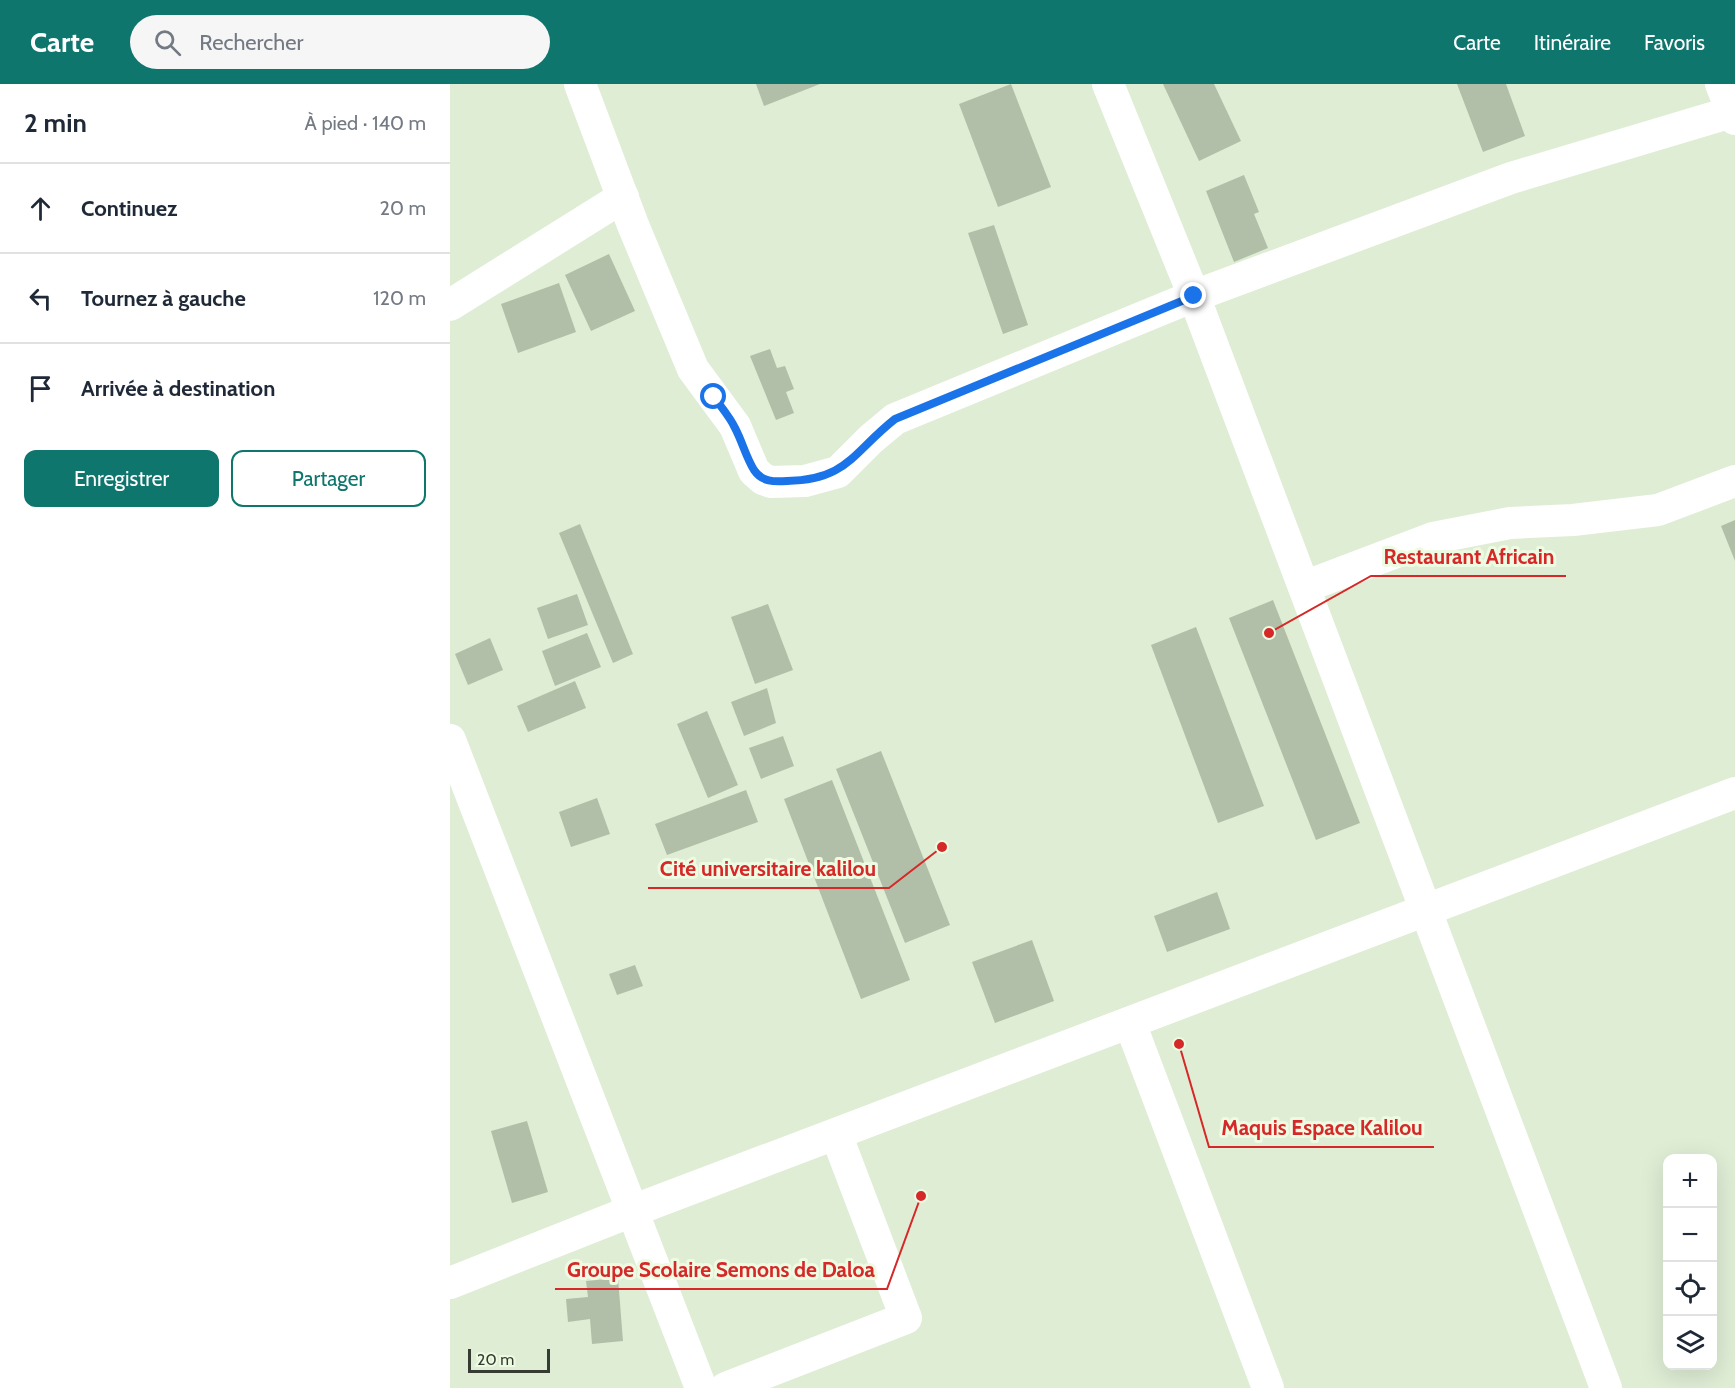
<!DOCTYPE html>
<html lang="fr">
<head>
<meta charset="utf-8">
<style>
  :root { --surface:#fff; --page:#f6f6f7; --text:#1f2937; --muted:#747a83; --line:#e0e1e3; --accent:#0f766e }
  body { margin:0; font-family:Cabin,sans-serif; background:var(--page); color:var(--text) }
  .controls { position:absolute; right:18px; bottom:18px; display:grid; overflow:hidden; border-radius:12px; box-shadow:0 6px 24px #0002 }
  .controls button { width:54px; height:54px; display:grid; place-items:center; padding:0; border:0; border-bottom:2px solid var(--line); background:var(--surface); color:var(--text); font:30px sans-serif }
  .scale { position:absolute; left:18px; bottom:15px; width:82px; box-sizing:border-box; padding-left:6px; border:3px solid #373c32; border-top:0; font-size:16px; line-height:21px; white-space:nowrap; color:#373c32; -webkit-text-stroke:4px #edfbe2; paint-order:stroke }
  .stop { position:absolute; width:18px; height:18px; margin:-14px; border:4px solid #1a73e8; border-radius:50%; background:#fff }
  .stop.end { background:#1a73e8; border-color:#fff; box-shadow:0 2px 6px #0008 }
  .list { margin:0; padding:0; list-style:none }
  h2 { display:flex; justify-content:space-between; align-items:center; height:78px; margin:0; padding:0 24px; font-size:26px }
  h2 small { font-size:20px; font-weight:400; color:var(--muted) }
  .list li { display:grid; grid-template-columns:39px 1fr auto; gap:18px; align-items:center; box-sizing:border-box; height:90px; padding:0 24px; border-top:2px solid var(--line) }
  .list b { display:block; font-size:22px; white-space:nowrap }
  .list em { font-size:20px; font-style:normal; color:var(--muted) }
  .actions { display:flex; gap:12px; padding:18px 24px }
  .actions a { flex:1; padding:14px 0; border:2px solid var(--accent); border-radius:12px; text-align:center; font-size:21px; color:var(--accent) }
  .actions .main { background:var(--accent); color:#fff }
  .icon { flex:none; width:33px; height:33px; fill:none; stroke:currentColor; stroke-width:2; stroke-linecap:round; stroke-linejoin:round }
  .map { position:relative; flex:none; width:1285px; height:1304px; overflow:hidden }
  header { display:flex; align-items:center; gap:36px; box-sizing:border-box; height:84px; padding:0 30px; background:var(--accent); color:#fff }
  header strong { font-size:28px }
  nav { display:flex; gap:33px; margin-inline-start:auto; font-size:21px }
  .search { width:420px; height:54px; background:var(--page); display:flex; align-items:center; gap:15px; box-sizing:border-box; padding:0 21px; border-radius:33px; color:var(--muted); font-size:22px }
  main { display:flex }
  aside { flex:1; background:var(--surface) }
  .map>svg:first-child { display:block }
  .building { fill:#b1bfa8 }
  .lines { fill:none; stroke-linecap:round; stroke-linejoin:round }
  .street { stroke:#fff; stroke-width:32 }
  .route { stroke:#1a73e8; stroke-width:8 }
  .leader { fill:none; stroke:#d62828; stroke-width:2 }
  .callout-dot { fill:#d62828; stroke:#edfbe2; stroke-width:2 }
  .callout-label { font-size:21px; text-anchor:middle; font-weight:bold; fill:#d62828; stroke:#edfbe2; stroke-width:6; stroke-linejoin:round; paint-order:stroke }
</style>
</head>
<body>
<header>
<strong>Carte</strong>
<div class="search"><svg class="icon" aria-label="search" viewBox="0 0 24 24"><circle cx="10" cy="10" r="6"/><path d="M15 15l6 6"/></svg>Rechercher</div>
<nav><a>Carte</a><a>Itinéraire</a><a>Favoris</a></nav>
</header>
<main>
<aside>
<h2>2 min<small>À pied · 140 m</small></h2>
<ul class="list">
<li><svg class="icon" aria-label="ahead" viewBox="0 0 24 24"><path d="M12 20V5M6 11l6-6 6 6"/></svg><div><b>Continuez</b></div><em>20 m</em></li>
<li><svg class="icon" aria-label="left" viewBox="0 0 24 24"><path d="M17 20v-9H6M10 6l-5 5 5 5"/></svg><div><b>Tournez à gauche</b></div><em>120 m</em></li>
<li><svg class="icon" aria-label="arrive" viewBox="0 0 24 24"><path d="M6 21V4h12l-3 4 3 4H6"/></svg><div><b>Arrivée à destination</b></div></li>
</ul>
<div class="actions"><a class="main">Enregistrer</a><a>Partager</a></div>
</aside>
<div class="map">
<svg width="1285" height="1304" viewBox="0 0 1285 1304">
  <rect width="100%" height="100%" fill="#dfedd5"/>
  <g class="building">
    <path d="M 306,0 L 370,0 L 314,22 Z"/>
    <path d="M 561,0 L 601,103 L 548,123 L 509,20 Z"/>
    <path d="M 713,0 L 764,0 L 791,57 L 749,77 Z"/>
    <path d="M 1007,0 L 1056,0 L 1075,52 L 1033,68 Z"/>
    <path d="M 794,91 L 809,128 L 804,130 L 818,164 L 784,178 L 756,107 Z"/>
    <path d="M 544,141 L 578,241 L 553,250 L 518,149 Z"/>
    <path d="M 159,170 L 185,227 L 141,247 L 115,191 Z"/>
    <path d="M 109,199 L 126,248 L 68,269 L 51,220 Z"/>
    <path d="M 320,265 L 327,284 L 335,282 L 344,305 L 336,308 L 344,329 L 326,336 L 300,272 Z"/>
    <path d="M 1285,436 L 1285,477 L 1271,442 Z"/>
    <path d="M 130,440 L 183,570 L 163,579 L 109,449 Z"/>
    <path d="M 127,510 L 138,541 L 98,555 L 87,524 Z"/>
    <path d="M 823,516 L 910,739 L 866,756 L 779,534 Z"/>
    <path d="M 318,520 L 343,586 L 305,600 L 281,533 Z"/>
    <path d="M 746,543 L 814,722 L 768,739 L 701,561 Z"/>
    <path d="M 137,549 L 151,583 L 105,602 L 92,567 Z"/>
    <path d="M 40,554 L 53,586 L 18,601 L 5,570 Z"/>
    <path d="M 125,597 L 136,624 L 78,648 L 67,622 Z"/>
    <path d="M 317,604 L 326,639 L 294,652 L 281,618 Z"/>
    <path d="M 257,627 L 288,701 L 258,714 L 227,640 Z"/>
    <path d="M 333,652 L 344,682 L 311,695 L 299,664 Z"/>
    <path d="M 431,667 L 500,841 L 455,859 L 386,685 Z"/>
    <path d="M 382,696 L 460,896 L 411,915 L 334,715 Z"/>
    <path d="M 296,706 L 308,738 L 217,771 L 205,740 Z"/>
    <path d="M 147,714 L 160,750 L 121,763 L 109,728 Z"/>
    <path d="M 767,808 L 780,845 L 717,868 L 704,832 Z"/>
    <path d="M 582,856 L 604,917 L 545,939 L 522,878 Z"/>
    <path d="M 185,881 L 193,902 L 167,911 L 159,890 Z"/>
    <path d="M 77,1037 L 98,1108 L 62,1119 L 41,1047 Z"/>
    <path d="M 168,1194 L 173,1257 L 142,1260 L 140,1235 L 118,1238 L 116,1215 L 138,1213 L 136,1197 Z"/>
  </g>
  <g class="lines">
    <g class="street">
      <path d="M 130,0 L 183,141 L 243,285 L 285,342 L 304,387 L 313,395 L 321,398 L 355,397 L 388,388 L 421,355 L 445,335 L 744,212 L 1061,94 L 1285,27"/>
      <path d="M 658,0 L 744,212 L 1156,1304"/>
      <path d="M 1271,0 L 1285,35"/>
      <path d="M 0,221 L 173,113"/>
      <path d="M 854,503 L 983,454 L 1060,439 L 1123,436 L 1208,426 L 1285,397"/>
      <path d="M 0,656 L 251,1304"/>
      <path d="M 680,939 L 818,1304"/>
      <path d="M 0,1199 L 182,1127 L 1285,709"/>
      <path d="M 276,1304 L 456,1234 L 386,1050"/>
    </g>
  </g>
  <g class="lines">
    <path class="route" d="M 264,313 C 271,323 280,333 285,344 C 292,357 296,373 304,386 C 312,398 324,398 337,397 C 397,396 402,369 445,335 L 744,212"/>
  </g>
  <path class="leader" d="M819 549L921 492H1116M492 763L439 804H198M729 960L759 1063H984M471 1112L437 1205H105"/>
  <g class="callout-dot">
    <circle cx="819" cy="549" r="6"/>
    <circle cx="492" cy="763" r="6"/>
    <circle cx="729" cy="960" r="6"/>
    <circle cx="471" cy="1112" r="6"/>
  </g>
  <g class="callout-label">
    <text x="1019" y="480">Restaurant Africain</text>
    <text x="318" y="792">Cité universitaire kalilou</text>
    <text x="872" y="1051">Maquis Espace Kalilou</text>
    <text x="271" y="1193">Groupe Scolaire Semons de Daloa</text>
  </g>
</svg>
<div class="controls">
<button>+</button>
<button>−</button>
<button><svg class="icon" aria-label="locate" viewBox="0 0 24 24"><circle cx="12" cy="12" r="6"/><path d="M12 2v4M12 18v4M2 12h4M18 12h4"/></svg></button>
<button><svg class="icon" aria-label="layers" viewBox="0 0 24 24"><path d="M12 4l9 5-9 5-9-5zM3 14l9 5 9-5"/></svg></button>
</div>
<div class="scale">20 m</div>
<div class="stop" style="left:264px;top:313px"></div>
<div class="stop end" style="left:744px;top:212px"></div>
</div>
</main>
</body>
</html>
